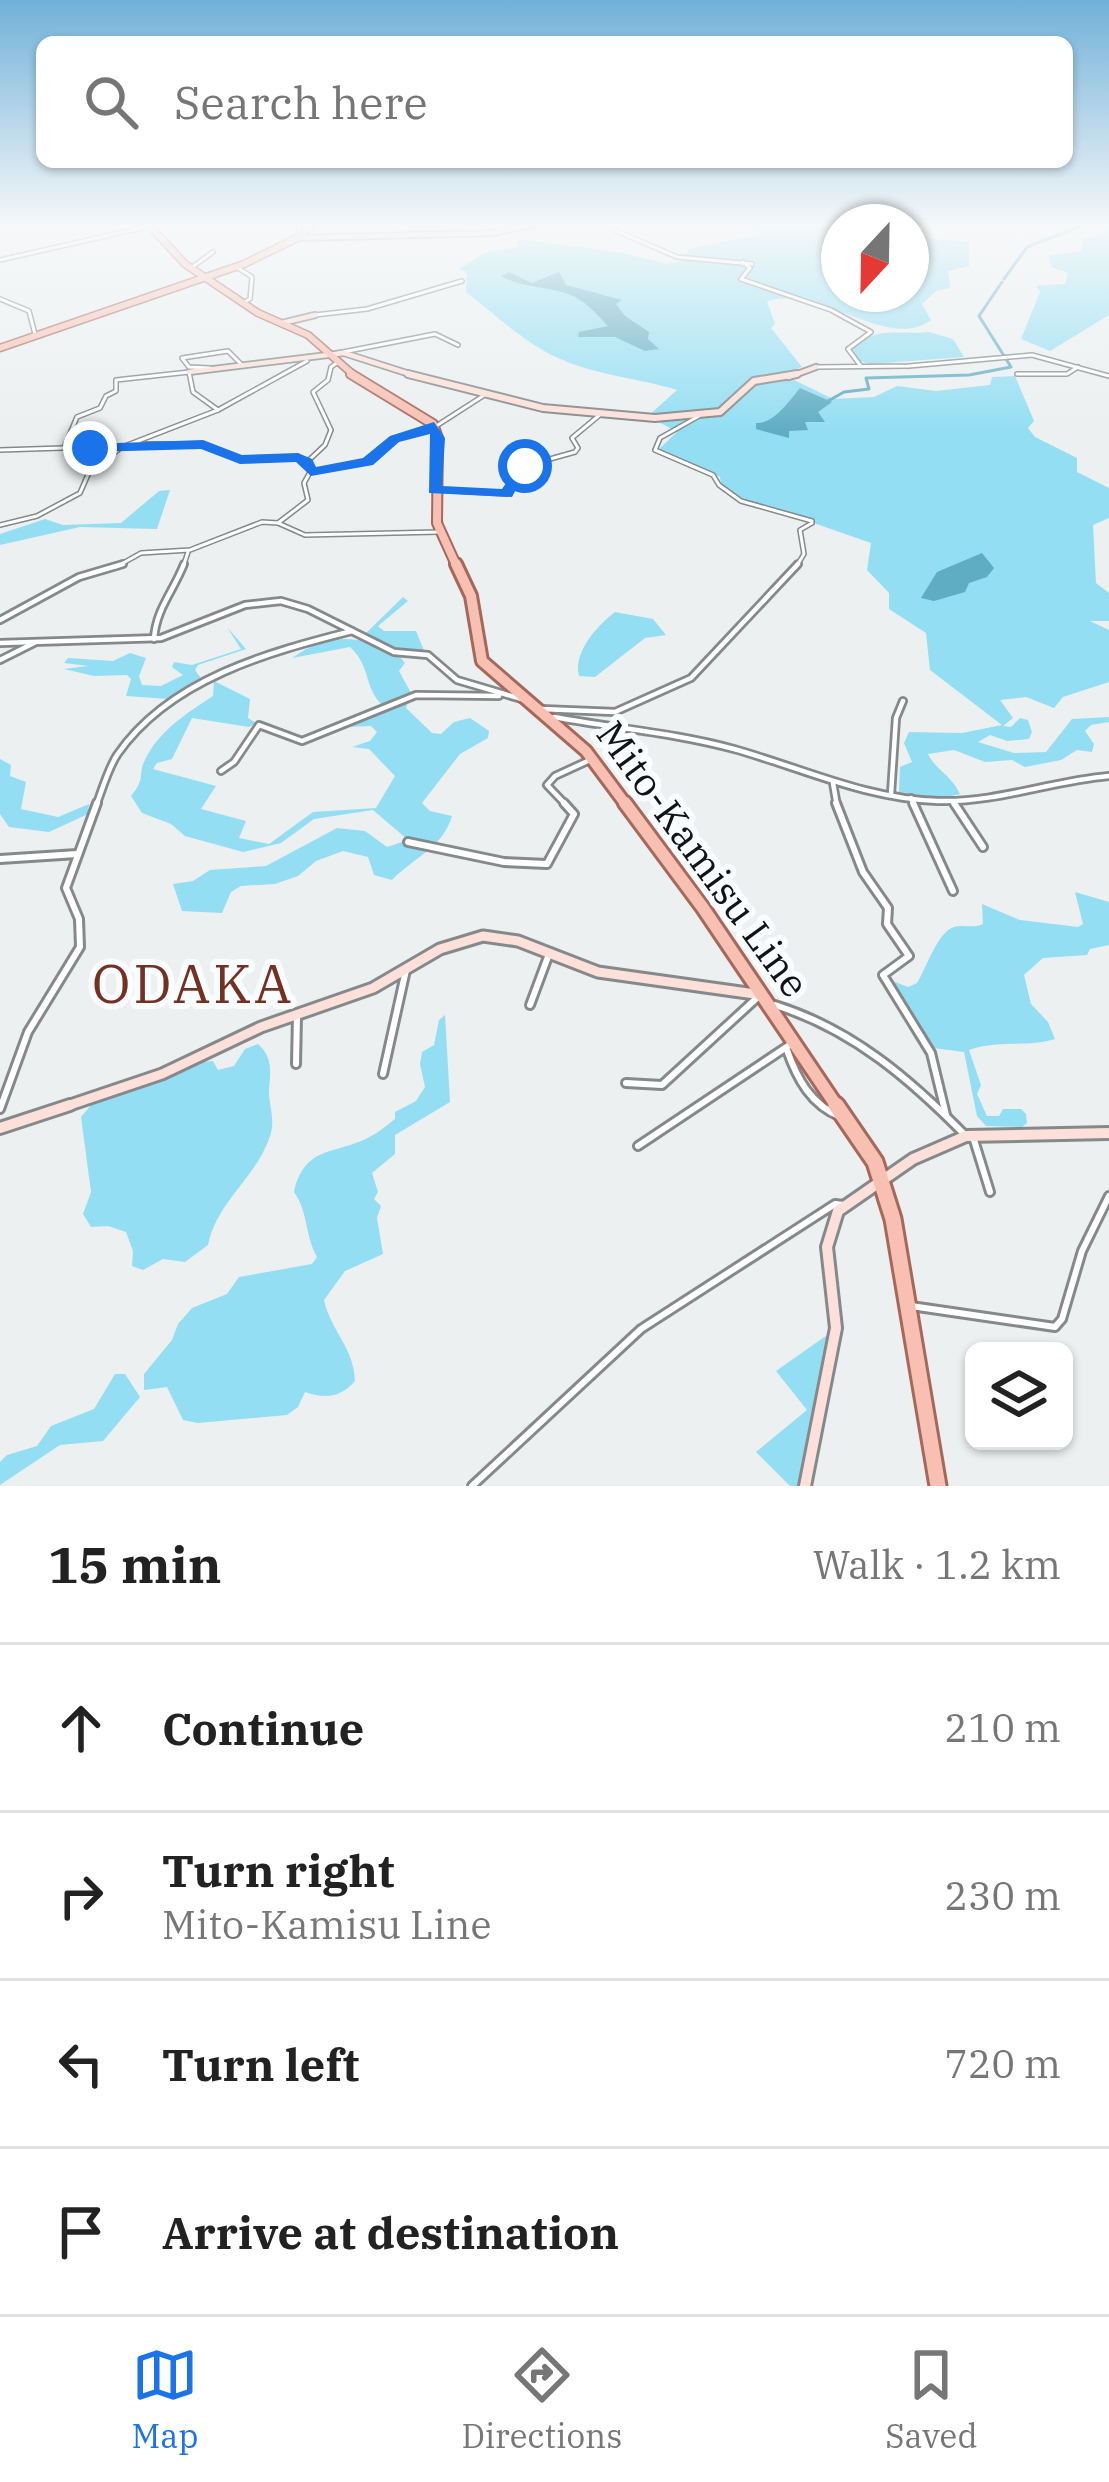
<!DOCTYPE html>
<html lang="en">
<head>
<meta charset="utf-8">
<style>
  :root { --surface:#fff; --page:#f6f6f6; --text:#222; --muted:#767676; --line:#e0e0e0; --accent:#1a73e8 }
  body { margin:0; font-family:"IBM Plex Serif",serif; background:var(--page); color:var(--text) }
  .controls { position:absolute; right:36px; bottom:36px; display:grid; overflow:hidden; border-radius:18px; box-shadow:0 3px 9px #0004 }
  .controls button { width:108px; height:108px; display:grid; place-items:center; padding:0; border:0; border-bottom:3px solid var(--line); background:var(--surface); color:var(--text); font:60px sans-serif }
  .compass { position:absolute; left:821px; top:204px; width:108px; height:108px; border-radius:50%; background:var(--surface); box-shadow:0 3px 9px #0004; rotate:202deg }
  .stop { position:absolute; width:36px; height:36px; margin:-27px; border:9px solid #1a73e8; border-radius:50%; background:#fff }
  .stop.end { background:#1a73e8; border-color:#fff; box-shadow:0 3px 12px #0008 }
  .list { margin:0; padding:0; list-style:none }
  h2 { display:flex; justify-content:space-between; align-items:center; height:156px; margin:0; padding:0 48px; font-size:51px }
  h2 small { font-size:39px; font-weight:400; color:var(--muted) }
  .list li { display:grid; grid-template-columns:78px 1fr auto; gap:36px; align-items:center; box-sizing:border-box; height:168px; padding:0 48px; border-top:3px solid var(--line) }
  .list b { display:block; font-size:45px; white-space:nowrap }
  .list p { margin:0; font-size:39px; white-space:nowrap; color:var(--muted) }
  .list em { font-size:39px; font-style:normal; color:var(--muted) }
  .icon { flex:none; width:66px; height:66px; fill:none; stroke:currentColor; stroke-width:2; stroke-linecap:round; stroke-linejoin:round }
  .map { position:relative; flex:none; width:1109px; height:1486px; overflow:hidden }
  .search { position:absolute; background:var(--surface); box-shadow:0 3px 9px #0004; left:36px; right:36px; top:36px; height:132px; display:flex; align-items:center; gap:30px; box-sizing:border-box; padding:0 42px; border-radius:18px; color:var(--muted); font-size:45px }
  .sheet { height:828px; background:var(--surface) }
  nav { display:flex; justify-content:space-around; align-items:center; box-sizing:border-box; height:168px; border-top:3px solid var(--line); background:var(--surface); font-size:33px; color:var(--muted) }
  nav a { display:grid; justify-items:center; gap:6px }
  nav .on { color:var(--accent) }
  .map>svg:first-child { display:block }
  .green { fill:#93def3 }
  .water { fill:#5fadc3 }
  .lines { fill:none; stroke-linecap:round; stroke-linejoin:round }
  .stream { stroke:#5fadc3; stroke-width:3 }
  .street-far2-casing { stroke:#85898a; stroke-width:6 }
  .street-far1-casing { stroke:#85898a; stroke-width:10 }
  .street-casing { stroke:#85898a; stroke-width:12 }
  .secondary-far3-casing { stroke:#85898a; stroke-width:8 }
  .secondary-far2-casing { stroke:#85898a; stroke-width:10 }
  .secondary-far1-casing { stroke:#85898a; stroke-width:15 }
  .secondary-casing { stroke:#85898a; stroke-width:16 }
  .primary-far4-casing { stroke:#a5685b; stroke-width:9 }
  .primary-far3-casing { stroke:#a5685b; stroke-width:12 }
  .primary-far2-casing { stroke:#a5685b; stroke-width:16 }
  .primary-far1-casing { stroke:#a5685b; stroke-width:18 }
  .primary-casing { stroke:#a5685b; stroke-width:21 }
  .street-far2 { stroke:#fff; stroke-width:3 }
  .street-far1 { stroke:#fff; stroke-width:4.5 }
  .street { stroke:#fff; stroke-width:6 }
  .secondary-far3 { stroke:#fce0d9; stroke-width:4.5 }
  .secondary-far2 { stroke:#fce0d9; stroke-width:6 }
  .secondary-far1 { stroke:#fce0d9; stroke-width:9 }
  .secondary { stroke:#fce0d9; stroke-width:10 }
  .primary-far4 { stroke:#f8c0b3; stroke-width:6 }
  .primary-far3 { stroke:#f8c0b3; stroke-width:8 }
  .primary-far2 { stroke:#f8c0b3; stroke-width:10 }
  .primary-far1 { stroke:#f8c0b3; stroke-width:12 }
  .primary { stroke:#f8c0b3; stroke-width:15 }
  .route { fill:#1a73e8 }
  .labels { text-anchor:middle; stroke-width:12; stroke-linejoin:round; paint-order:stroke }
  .street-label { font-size:39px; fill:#121314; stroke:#f9fdff }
  .near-quarter-label { font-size:54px; letter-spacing:3px; fill:#743021; stroke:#f9fdff }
</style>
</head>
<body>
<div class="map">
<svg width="1109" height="1486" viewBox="0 0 1109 1486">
  <rect width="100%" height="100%" fill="#ecf0f1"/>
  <g class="green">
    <path d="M 745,224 L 839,224 L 839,294 L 911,294 L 911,237 L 969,242 L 969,266 L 948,271 L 950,288 L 936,291 L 922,304 L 931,320 C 889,352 821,285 767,301 L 775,324 L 771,328 L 802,367 L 784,375 L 833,399 L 874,397 L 897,386 L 936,391 L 990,385 L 992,377 L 1015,376 L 1034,421 L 1028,428 L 1035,437 L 1077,458 L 1077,472 L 1109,488 L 1109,518 L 1093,525 L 1096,583 L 1109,593 L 1109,621 L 1090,621 L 1109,630 L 1109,682 L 1063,697 L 1054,708 L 1026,697 L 1000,700 L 1013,718 L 1003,726 L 1011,727 L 1020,718 L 1028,720 L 1032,732 L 1029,739 L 1007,741 L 990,735 L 978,742 L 1014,753 L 1046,752 L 1072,719 L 1109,717 L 1109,722 L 1091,725 L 1085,731 L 1094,744 L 1092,752 L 1077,750 L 1061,760 L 1025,767 L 1012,760 L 985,762 L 954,750 L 928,754 C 935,769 952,776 960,794 L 943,798 L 899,792 L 900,767 L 912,762 L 904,743 L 909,732 L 962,733 L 1002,725 L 930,670 L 926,633 L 889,609 L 889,593 L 867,570 L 871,543 L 722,491 L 720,477 L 658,450 L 677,432 L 648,416 L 677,390 C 638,378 595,375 558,358 C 522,341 496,315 466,292 L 467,273 L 459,269 L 486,252 L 519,247 L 517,242 L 523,240 L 623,253 L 667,264 L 682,261 L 689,249 L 766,233 Z"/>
    <path d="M 1097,224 L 1109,224 L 1109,315 L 1050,351 L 1021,339 L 1040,292 L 1036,286 L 1065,284 L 1068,273 L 1052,267 L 1048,256 L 1082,251 L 1082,239 L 1101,235 L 1103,230 Z"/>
    <path d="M 929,332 L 953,339 L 964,357 L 870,364 L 857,360 L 852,351 C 870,325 901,335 929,332 Z"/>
    <path d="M 170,490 L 157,529 L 80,527 L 0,545 L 0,534 L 45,519 L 63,525 L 121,523 L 159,491 Z"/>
    <path d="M 403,597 L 408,601 L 378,626 L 384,631 L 416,631 L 425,653 L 396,652 L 405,663 L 399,671 L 411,693 L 406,708 L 432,733 L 441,734 L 454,722 L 470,718 L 489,731 L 488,738 L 460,754 L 422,803 L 430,811 L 452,816 C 442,849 414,857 392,880 L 374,875 L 368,857 L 343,851 L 316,861 L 298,876 L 275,884 L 241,886 L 231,892 L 222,913 L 182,911 L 173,884 L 193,881 L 210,870 L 266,866 L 337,828 L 365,831 L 387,847 L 408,840 L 373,810 L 314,819 L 281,843 L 243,852 L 185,836 L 171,824 L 142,813 L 131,796 C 146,778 138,775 144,762 C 158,731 187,713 213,696 L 214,681 L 250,699 L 248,718 L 256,723 L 249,727 L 192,718 L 172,759 L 157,763 L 153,769 L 216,786 L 201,809 L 246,821 L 239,838 L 269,844 L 313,812 L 376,808 L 395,776 L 369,749 L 352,747 L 370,741 L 377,732 L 371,726 L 350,727 L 352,724 L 387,709 C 362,690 373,668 350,647 L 292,658 C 325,635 352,634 390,649 L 364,635 Z"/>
    <path d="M 615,612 L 653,619 L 666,635 L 645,638 L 595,677 L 579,676 C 573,652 597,626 615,612 Z"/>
    <path d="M 227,627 L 246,649 L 198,665 L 195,670 L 203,681 L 168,699 L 126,696 L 131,679 L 127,675 L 94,676 L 64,669 L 88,666 L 64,663 L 68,658 L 113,661 L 130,653 L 146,658 L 139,676 L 142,685 L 161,686 L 183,675 L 172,667 L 174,662 L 192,665 L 241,649 Z"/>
    <path d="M 0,759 L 11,765 L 10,776 L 26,782 L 21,809 L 58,817 L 89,804 L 88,814 L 49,832 L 9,827 L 0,814 Z"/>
    <path d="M 1075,892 L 1109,902 L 1109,945 L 1090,949 L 1087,955 L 1043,958 L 1024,975 L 1031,1004 L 1048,1022 L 1055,1039 C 1026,1048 998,1039 969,1050 L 981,1085 L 977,1094 L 987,1116 L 999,1116 L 1003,1109 L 1021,1109 L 1026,1114 L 1027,1123 L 1022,1127 L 986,1126 L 977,1116 L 964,1052 L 933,1048 L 890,980 L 908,987 L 917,983 C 925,971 938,931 954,927 C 964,924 972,929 983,924 L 982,904 L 1020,920 L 1078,927 L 1083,924 Z"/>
    <path d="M 445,1015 L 450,1102 L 395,1135 L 395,1154 L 372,1173 L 378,1192 L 374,1199 L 381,1206 L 377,1218 L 383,1254 L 345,1271 L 324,1300 C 331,1331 354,1348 355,1381 C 340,1398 325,1399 305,1392 L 298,1407 L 287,1415 L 198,1423 L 183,1420 L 167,1387 L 144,1390 L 144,1374 L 172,1340 L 178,1324 L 192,1308 L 227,1294 L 239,1277 L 312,1264 L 317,1257 C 305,1236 308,1211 294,1192 C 304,1149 329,1154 361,1141 C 374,1136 385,1127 395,1119 L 395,1112 L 416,1101 L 425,1087 L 420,1064 L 422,1052 L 434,1045 L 439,1020 Z"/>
    <path d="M 258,1044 C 272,1056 271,1071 269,1088 C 268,1105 276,1119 270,1136 C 257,1177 217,1201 208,1245 L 185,1262 L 163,1259 L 143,1270 L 132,1266 L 133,1251 L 126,1232 L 108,1226 L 91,1227 L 83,1214 L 91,1192 L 81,1117 L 91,1105 L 200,1062 L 213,1061 L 218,1070 L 234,1066 L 245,1049 Z"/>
    <path d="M 830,1333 L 800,1486 L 790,1486 L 756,1452 L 807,1410 L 776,1371 Z"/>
    <path d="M 115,1374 L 125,1374 L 140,1397 L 103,1441 L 60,1445 L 0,1485 L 0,1462 L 7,1455 L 37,1446 L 51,1426 L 94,1409 Z"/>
  </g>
  <g class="water">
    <path d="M 509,272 L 532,283 L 559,272 L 566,285 L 622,300 L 616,304 L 625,316 L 649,332 L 648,339 L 659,349 L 645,351 L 615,337 L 578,337 L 579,332 L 608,326 C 597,315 589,304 573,296 C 552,286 524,289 501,276 Z"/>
    <path d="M 800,388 L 832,402 L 818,412 L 825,422 L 805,422 L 808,430 L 789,431 L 789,438 L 756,429 L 756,423 C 774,424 789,401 800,388 Z"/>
    <path d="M 982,553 L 994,568 L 987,577 L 969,583 L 965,592 L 934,601 L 921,598 L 937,572 Z"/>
  </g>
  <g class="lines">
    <g class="stream">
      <path d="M 1004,279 L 1027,247 L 1083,225"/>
      <path d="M 828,401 L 844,392 L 869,389 L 866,378 L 969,375 L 1011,367 L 979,316 L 1002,282"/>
    </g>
    <defs>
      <g id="street-far2">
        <path d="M 601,224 L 677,257 L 752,264"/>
        <path d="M 297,238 L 300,224"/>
        <path d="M 0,260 L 150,226"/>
        <path d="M 743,262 L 750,268 L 741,279 L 831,310 L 871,332 L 848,349 L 860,365"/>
        <path d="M 191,268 L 213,252"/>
        <path d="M 238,268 L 252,277 L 250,299 L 243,303"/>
        <path d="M 0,299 L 29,311 L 35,334"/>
        <path d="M 315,315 L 367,309 L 462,281"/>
        <path d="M 338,353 L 435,334 L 458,345"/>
        <path d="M 816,367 L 909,366 L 1032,355 L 1109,376"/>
        <path d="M 210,368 L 189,367 L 182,358 L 228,351 L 243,366"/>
        <path d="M 1017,374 L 1067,374 L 1078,367"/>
        <path d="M 699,416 L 660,438 L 655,450 L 713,475 L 719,485 L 741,501 L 812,521"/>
        <path d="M 132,444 L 200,444 L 238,459 L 292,457 L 307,462"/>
        <path d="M 64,448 L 77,417 L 100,408 L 106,396 L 116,391 L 116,380 L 189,372 L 193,392 L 218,410"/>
        <path d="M 0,450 L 125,446 L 218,410 L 307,361"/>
        <path d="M 307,462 L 325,445 L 331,430 L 313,392 L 328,380 L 331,367 L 338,362"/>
        <path d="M 311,472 L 368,462 L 395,439 L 430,430 L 486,394"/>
        <path d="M 440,490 L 507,494 L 525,466 L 575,452 L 578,448 L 572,438 L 602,413"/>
        <path d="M 278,523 L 308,500 L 304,483 L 309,474"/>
        <path d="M 0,525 L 37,516 L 80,493 L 90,470 L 118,450"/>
        <path d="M 116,567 L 141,553 L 190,550 L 262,522 L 278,523 L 305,535 L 439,532"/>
        <path d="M 183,567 L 188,552"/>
        <path d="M 796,567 L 804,554 L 800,530 L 812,523"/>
      </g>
      <g id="street-far1">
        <path d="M 0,620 L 79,577 L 123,564"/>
        <path d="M 154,639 C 156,609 173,592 184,564"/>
        <path d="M 0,643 L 161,638 L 245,605 L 281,601 L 308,609 L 394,652 L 428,655 L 457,680 L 525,700"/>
        <path d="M 0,660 L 34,643"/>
        <path d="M 541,709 L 615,712 L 691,678 L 798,564"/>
        <path d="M 554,717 C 613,728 676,733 734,749 C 802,768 866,799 938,801 C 996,803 1051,781 1109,776"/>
        <path d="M 221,771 L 234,762 L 259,725 L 302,741 L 416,695 L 499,696"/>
        <path d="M 833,783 L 837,806"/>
        <path d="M 891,794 L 896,718 L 903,701"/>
        <path d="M 911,798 L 915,806"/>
        <path d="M 953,802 L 956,806"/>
        <path d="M 96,806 C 102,790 108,769 117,755 C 169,679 269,652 352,631"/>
        <path d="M 567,806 L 547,785 L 555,776 L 592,759"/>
      </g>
      <g id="street">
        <path d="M 836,803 L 863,872 L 888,908 L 887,924 L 909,956 L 883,975 L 931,1053 L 946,1115"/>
        <path d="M 913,803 L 953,891"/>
        <path d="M 954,803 L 983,847"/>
        <path d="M 408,842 L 504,862 L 547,864 L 574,814 L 564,803"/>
        <path d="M 0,859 L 77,854"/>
        <path d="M 530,1005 L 549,954"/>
        <path d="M 775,1005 C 852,1029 910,1079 966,1136"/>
        <path d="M 787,1050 C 797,1079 811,1105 841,1117"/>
        <path d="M 296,1064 L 297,1016"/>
        <path d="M 383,1074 L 406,970"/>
        <path d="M 626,1083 L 662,1085 L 759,996"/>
        <path d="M 0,1109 L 28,1032 L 80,947 L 79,919 L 66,888 L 97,803"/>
        <path d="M 974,1140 L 990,1192"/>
        <path d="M 638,1146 L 791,1044"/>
        <path d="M 911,1306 L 1055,1327 L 1062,1319 L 1082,1251 L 1109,1196"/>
        <path d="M 472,1486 L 641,1329 L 835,1204 L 844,1205"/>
      </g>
      <g id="secondary-far3">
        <path d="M 297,238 L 494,233 L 536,224"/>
        <path d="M 282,323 L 315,315"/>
        <path d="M 189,372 L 344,353 L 419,377"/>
        <path d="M 789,377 L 816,367"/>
      </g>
      <path id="secondary-far2" d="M 408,374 L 543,408 L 655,418 L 720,412 L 754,381 L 797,374"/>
      <path id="secondary-far1" d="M 61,1108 L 162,1074 L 261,1027 L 373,988 L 440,949 L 483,936 L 518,941 L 598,972 L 762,995"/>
      <g id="secondary">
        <path d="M 0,1128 L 70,1105"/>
        <path d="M 805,1486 L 836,1328 L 827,1247 L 838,1211 L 913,1159 L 966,1136 L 1109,1133"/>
      </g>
      <g id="primary-far4">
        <path d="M 148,224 L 185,264 L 258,313 L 308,335 L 356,377"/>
        <path d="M 0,348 L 244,264 L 297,238 L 314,224"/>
      </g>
      <path id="primary-far3" d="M 351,374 L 433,424 L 438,438 L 437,523 L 457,567"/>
      <path id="primary-far2" d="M 456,564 L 471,596 L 482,661 L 586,751 L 627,806"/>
      <path id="primary-far1" d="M 625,803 L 703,908 L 838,1108"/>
      <path id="primary" d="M 836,1105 L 875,1162 L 893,1219 L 938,1486"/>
    </defs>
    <use href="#street-far2" class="street-far2-casing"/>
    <use href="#street-far1" class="street-far1-casing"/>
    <use href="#street" class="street-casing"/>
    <use href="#secondary-far3" class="secondary-far3-casing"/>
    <use href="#secondary-far2" class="secondary-far2-casing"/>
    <use href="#secondary-far1" class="secondary-far1-casing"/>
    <use href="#secondary" class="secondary-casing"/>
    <use href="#primary-far4" class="primary-far4-casing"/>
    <use href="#primary-far3" class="primary-far3-casing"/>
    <use href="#primary-far2" class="primary-far2-casing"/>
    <use href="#primary-far1" class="primary-far1-casing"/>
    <use href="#primary" class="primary-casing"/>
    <use href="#street-far2" class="street-far2"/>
    <use href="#street-far1" class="street-far1"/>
    <use href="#street" class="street"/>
    <use href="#secondary-far3" class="secondary-far3"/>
    <use href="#secondary-far2" class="secondary-far2"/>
    <use href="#secondary-far1" class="secondary-far1"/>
    <use href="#secondary" class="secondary"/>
    <use href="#primary-far4" class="primary-far4"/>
    <use href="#primary-far3" class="primary-far3"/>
    <use href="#primary-far2" class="primary-far2"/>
    <use href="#primary-far1" class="primary-far1"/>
    <use href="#primary" class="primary"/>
  </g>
  <linearGradient id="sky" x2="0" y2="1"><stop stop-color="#71b1d9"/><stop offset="0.52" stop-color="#f6f8f9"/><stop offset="1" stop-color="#f6f8f9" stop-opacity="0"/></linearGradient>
  <rect width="1109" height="432" fill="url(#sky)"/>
  <path class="route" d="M 434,422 L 445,438 L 442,486 L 502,489 L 520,463 L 530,463 L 512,497 L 429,493 L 430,434 L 399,442 L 373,465 L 311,476 L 296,462 L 240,464 L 201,449 L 90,452 L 83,448 L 90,444 L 203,440 L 242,455 L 298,453 L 312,459 L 316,467 L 363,458 L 390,436 Z"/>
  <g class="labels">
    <g class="street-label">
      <text transform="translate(703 859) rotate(54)" y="14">Mito-Kamisu Line</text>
    </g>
    <g class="near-quarter-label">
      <text x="193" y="1003">ODAKA</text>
    </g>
  </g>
</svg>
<div class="controls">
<button><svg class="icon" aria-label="layers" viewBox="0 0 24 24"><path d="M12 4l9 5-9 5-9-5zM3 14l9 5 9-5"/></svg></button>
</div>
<svg class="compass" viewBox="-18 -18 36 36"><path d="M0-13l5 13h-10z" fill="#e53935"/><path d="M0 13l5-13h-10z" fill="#767676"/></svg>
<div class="stop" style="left:525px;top:466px"></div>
<div class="stop end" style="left:90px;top:448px"></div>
<div class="search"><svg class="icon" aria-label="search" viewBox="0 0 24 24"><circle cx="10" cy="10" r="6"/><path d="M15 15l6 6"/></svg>Search here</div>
</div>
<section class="sheet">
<h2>15 min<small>Walk · 1.2 km</small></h2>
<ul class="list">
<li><svg class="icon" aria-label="ahead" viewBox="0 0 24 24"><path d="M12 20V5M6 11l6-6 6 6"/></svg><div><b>Continue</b></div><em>210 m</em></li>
<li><svg class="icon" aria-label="right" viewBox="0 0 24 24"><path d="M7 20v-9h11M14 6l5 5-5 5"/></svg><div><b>Turn right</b><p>Mito-Kamisu Line</p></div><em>230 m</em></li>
<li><svg class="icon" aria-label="left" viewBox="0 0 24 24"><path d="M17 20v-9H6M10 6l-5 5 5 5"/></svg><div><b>Turn left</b></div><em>720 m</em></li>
<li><svg class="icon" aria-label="arrive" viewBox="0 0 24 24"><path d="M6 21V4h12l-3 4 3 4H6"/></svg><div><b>Arrive at destination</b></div></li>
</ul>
</section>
<nav>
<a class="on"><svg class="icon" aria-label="map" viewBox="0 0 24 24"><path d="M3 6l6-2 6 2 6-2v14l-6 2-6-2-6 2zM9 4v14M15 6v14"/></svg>Map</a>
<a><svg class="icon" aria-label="directions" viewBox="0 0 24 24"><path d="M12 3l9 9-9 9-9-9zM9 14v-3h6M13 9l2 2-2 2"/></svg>Directions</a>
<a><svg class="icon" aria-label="saved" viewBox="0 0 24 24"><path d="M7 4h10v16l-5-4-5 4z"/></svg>Saved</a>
</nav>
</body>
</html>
